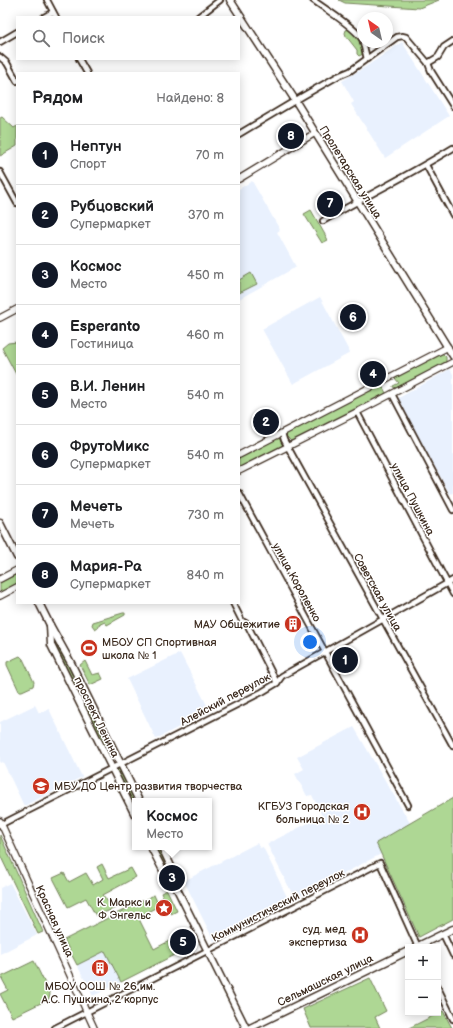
<!DOCTYPE html>
<html lang="ru">
<head>
<meta charset="utf-8">
<style>
  :root { --surface:#fff; --page:#f6f6f6; --text:#202124; --muted:#757577; --line:#e0e0e0; --accent:#111827 }
  body { margin:0; font-family:"Balsamiq Sans",sans-serif; background:var(--page); color:var(--text) }
  .controls { position:absolute; right:12px; bottom:12px; display:grid; overflow:hidden; border-radius:0px; box-shadow:0 2px 10px #0003 }
  .controls button { width:36px; height:36px; display:grid; place-items:center; padding:0; border:0; border-bottom:1px solid var(--line); background:var(--surface); color:var(--text); font:20px sans-serif }
  .compass { position:absolute; left:357px; top:12px; width:36px; height:36px; border-radius:50%; background:var(--surface); box-shadow:0 2px 10px #0003; rotate:326deg }
  .you { position:absolute; left:310px; top:642px; width:14px; height:14px; margin:-10px; border:3px solid #fff; border-radius:50%; background:#1a73e8; box-shadow:0 0 0 6px #1a73e833 }
  .badge { display:grid; place-items:center; width:26px; height:26px; border-radius:50%; background:var(--accent); color:#fff; font-size:13px; font-weight:700 }
  .pin { position:absolute; translate:-50% -50%; border:2px solid #fff; box-shadow:0 1px 4px #0006 }
  .popup { position:absolute; left:132px; top:798px; width:80px; height:52px; box-sizing:border-box; display:grid; place-content:center; border-radius:0px; background:var(--surface); filter:drop-shadow(0 1px 3px #0005); font-size:13px; white-space:nowrap; color:var(--muted) }
  .popup b { font-size:15px; color:var(--text) }
  .popup::after { content:''; position:absolute; left:50%; top:100%; margin-left:-8px; border:8px solid transparent; border-top-color:var(--surface) }
  .list { margin:0; padding:0; list-style:none }
  h2 { display:flex; justify-content:space-between; align-items:center; height:52px; margin:0; padding:0 16px; font-size:17px }
  h2 small { font-size:13px; font-weight:400; color:var(--muted) }
  .list li { display:grid; grid-template-columns:26px 1fr auto; gap:12px; align-items:center; box-sizing:border-box; height:60px; padding:0 16px; border-top:1px solid var(--line) }
  .list b { display:block; font-size:15px; white-space:nowrap }
  .list p { margin:0; font-size:13px; white-space:nowrap; color:var(--muted) }
  .list em { font-size:13px; font-style:normal; color:var(--muted) }
  .icon { flex:none; width:22px; height:22px; fill:none; stroke:currentColor; stroke-width:2; stroke-linecap:round; stroke-linejoin:round }
  .map { position:relative; flex:none; width:453px; height:1028px; overflow:hidden }
  .search { position:absolute; background:var(--surface); box-shadow:0 2px 10px #0003; left:16px; top:16px; width:224px; height:44px; display:flex; align-items:center; gap:10px; box-sizing:border-box; padding:0 14px; border-radius:0px; color:var(--muted); font-size:15px }
  .panel { position:absolute; background:var(--surface); box-shadow:0 2px 10px #0003; left:16px; top:72px; width:224px; height:532px; border-radius:0px }
  .map>svg:first-child { display:block }
  .built { fill:#e9f1fe }
  .green { fill:#aed794; stroke:#748059 }
  .lines { fill:none; stroke-linecap:round; stroke-linejoin:round }
  .minor-casing { stroke:#3b2a1e; stroke-width:8 }
  .tertiary-casing { stroke:#3b2a1e; stroke-width:8 }
  .secondary-casing { stroke:#3b2a1e; stroke-width:9 }
  .minor { stroke:#fff; stroke-width:4.5 }
  .tertiary { stroke:#fff; stroke-width:5.5 }
  .secondary { stroke:#fff; stroke-width:6 }
  .labels { text-anchor:middle; stroke-width:3; stroke-linejoin:round; paint-order:stroke }
  .street-label { font-size:11px; fill:#3b2a1e; stroke:#fff }
  .poi-label { font-size:11px; fill:#3b2a1e; stroke:#fff; text-anchor:end }
</style>
</head>
<body>
<div class="map">
<svg width="453" height="1028" viewBox="0 0 453 1028">
  <rect width="100%" height="100%" fill="#fff"/>
  <filter id="ink" filterUnits="userSpaceOnUse"><feTurbulence type="fractalNoise" baseFrequency=".025" numOctaves="2"/><feDisplacementMap in="SourceGraphic" scale="8" xChannelSelector="R" yChannelSelector="G"/><feConvolveMatrix kernelMatrix="1 2 1 2 8 2 1 2 1" color-interpolation-filters="sRGB"/></filter>
  <g filter="url(#ink)">
    <g class="built">
      <path d="M 402,42 L 449,116 L 385,158 L 351,104 L 354,102 L 342,81 L 367,66 Z"/>
      <path d="M 252,181 L 280,230 L 277,232 L 296,267 L 239,299 L 239,189 Z"/>
      <path d="M 320,297 L 350,353 L 293,384 L 262,329 Z"/>
      <path d="M 377,369 L 380,375 L 365,383 L 361,377 Z"/>
      <path d="M 450,369 L 453,374 L 453,493 L 450,494 L 397,399 Z"/>
      <path d="M 180,653 L 210,711 L 156,739 L 127,679 Z"/>
      <path d="M 35,705 L 39,713 L 49,709 L 82,777 L 24,806 L 3,762 L 0,763 L 0,722 Z"/>
      <path d="M 354,727 L 410,823 L 377,843 L 381,854 L 295,899 L 267,844 L 322,816 L 312,795 L 307,796 L 295,774 L 304,769 L 297,757 Z"/>
      <path d="M 257,843 L 260,848 L 263,847 L 288,899 L 285,901 L 286,904 L 214,941 L 184,881 Z"/>
      <path d="M 10,883 L 37,935 L 0,954 L 0,888 Z"/>
      <path d="M 105,951 L 121,982 L 93,996 L 77,965 Z"/>
    </g>
    <g class="green">
      <path d="M 339,0 L 439,0 L 419,8 L 345,3 Z"/>
      <path d="M 350,29 C 357,39 364,39 363,54 L 359,56 L 357,54 L 357,50 L 346,36 L 345,33 L 346,30 Z"/>
      <path d="M 2,117 L 14,128 L 17,126 L 17,146 L 0,156 L 0,118 Z"/>
      <path d="M 311,210 L 328,240 L 322,243 L 304,214 Z"/>
      <path d="M 251,273 L 257,284 L 239,293 L 239,280 Z"/>
      <path d="M 17,342 L 17,376 L 2,348 L 8,343 Z"/>
      <path d="M 442,353 L 446,357 L 446,362 L 397,388 L 393,387 L 393,386 L 399,383 L 394,377 Z"/>
      <path d="M 381,384 L 386,393 L 291,441 L 286,436 L 287,433 Z"/>
      <path d="M 278,436 L 283,445 L 239,468 L 239,457 Z"/>
      <path d="M 15,575 L 17,578 L 17,584 L 0,593 L 0,583 Z"/>
      <path d="M 123,613 L 125,613 L 125,615 L 107,625 L 105,622 L 98,625 L 98,627 L 95,629 L 92,625 L 93,622 Z"/>
      <path d="M 54,637 L 56,638 L 115,757 L 111,759 L 52,641 Z"/>
      <path d="M 20,656 L 23,659 L 34,682 L 33,686 L 22,691 L 19,691 L 7,665 L 7,662 Z"/>
      <path d="M 85,661 L 92,675 L 100,673 L 103,679 L 90,685 L 80,665 Z"/>
      <path d="M 120,767 L 137,801 L 135,801 L 135,811 L 114,770 Z"/>
      <path d="M 453,798 L 453,919 L 419,937 L 376,843 Z"/>
      <path d="M 0,835 L 43,932 L 38,934 L 0,855 Z"/>
      <path d="M 153,847 L 160,847 L 174,878 L 171,879 Z"/>
      <path d="M 102,864 L 109,878 L 131,868 L 136,877 L 103,895 L 108,902 L 115,902 L 118,907 L 96,916 L 86,898 L 68,907 L 53,878 L 64,873 L 69,882 L 86,873 L 93,885 L 103,879 L 97,867 Z"/>
      <path d="M 167,890 L 177,911 L 171,914 L 161,893 Z"/>
      <path d="M 154,895 L 159,906 L 138,917 L 154,949 L 175,938 L 182,951 L 121,982 L 105,951 L 77,965 L 64,940 Z"/>
      <path d="M 34,961 L 50,994 L 49,999 L 12,1017 L 0,994 L 8,990 L 1,977 Z"/>
      <path d="M 370,978 L 386,1011 L 375,1017 L 380,1028 L 311,1028 L 303,1009 Z"/>
      <path d="M 443,1011 L 452,1028 L 409,1028 Z"/>
    </g>
    <g class="lines">
      <defs>
        <g id="minor">
          <path d="M 47,0 L 56,17"/>
          <path d="M 313,0 C 325,9 358,29 363,41"/>
          <path d="M 44,17 L 53,12"/>
          <path d="M 198,17 L 220,0"/>
          <path d="M 0,42 L 17,32"/>
          <path d="M 363,42 L 367,59"/>
          <path d="M 0,57 L 7,63 L 17,81"/>
          <path d="M 79,59 L 87,73"/>
          <path d="M 428,63 L 438,57 L 444,47 L 453,41"/>
          <path d="M 239,134 L 303,96 L 338,76 L 350,71 L 397,37 L 402,36 L 406,37 L 428,63 L 431,71 L 453,106"/>
          <path d="M 426,165 L 453,215"/>
          <path d="M 0,172 L 17,203"/>
          <path d="M 323,221 C 366,196 411,174 453,148"/>
          <path d="M 392,394 L 453,510"/>
          <path d="M 357,412 L 453,594"/>
          <path d="M 282,433 L 284,440 L 453,746"/>
          <path d="M 239,493 L 408,805"/>
          <path d="M 233,603 L 242,621 L 247,624 L 277,683"/>
          <path d="M 0,825 L 262,692 L 277,683 L 282,676 L 453,580"/>
          <path d="M 443,934 L 453,955"/>
          <path d="M 438,988 L 453,1019"/>
          <path d="M 55,1028 L 380,863 L 418,947"/>
        </g>
        <g id="tertiary">
          <path d="M 239,179 L 315,133"/>
          <path d="M 0,318 L 17,309"/>
          <path d="M 239,455 L 448,347"/>
          <path d="M 239,471 L 357,412 L 453,362"/>
          <path d="M 0,579 L 17,570"/>
          <path d="M 0,596 L 17,587"/>
          <path d="M 0,821 L 94,1028"/>
        </g>
        <g id="secondary">
          <path d="M 230,0 L 295,100 L 453,356"/>
          <path d="M 0,523 L 17,557"/>
          <path d="M 39,603 L 50,625 L 71,663 L 139,801"/>
          <path d="M 50,625 L 51,645 L 135,815"/>
          <path d="M 151,847 L 167,878 L 177,889 L 246,1028"/>
          <path d="M 162,847 L 175,875 L 177,889"/>
          <path d="M 416,947 L 453,929"/>
          <path d="M 250,1028 L 408,951"/>
        </g>
      </defs>
      <use href="#minor" class="minor-casing"/>
      <use href="#tertiary" class="tertiary-casing"/>
      <use href="#secondary" class="secondary-casing"/>
      <use href="#minor" class="minor"/>
      <use href="#tertiary" class="tertiary"/>
      <use href="#secondary" class="secondary"/>
    </g>
  </g>
  <defs>
    <symbol id="building-disc" viewBox="-11 -11 22 22"><circle r="9.5" fill="#c8321e" stroke="#fff"/><path d="M-4-6H4V6H1V3H-1V6H-4ZM-2.5-4.3h1.7v1.8h-1.7ZM.8-4.3h1.7v1.8H.8ZM-2.5-1h1.7V.8h-1.7ZM.8-1h1.7V.8H.8Z" fill="#fff"/></symbol>
    <symbol id="stadium-disc" viewBox="-11 -11 22 22"><circle r="9.5" fill="#c8321e" stroke="#fff"/><path d="M0-5a6.5 5 0 1 0 0 10a6.5 5 0 1 0 0-10ZM-3.5-1.8h7v3.6h-7Z" fill="#fff"/></symbol>
    <symbol id="school-disc" viewBox="-11 -11 22 22"><circle r="9.5" fill="#c8321e" stroke="#fff"/><path d="M0-5L7-2L0 1L-7-2ZM-4 1L0 2.5L4 1V4Q0 6-4 4Z" fill="#fff"/></symbol>
    <symbol id="hospital-disc" viewBox="-11 -11 22 22"><circle r="9.5" fill="#c8321e" stroke="#fff"/><path d="M-5-5h3v3.5h4V-5h3V5h-3V1.5h-4V5h-3Z" fill="#fff"/></symbol>
    <symbol id="sight-disc" viewBox="-11 -11 22 22"><circle r="9.5" fill="#c8321e" stroke="#fff"/><path d="M0-6L1.8-2.2L6-1.7L2.9 1.2L3.7 5.4L0 3.3L-3.7 5.4L-2.9 1.2L-6-1.7L-1.8-2.2Z" fill="#fff"/></symbol>
  </defs>
  <g fill-rule="evenodd">
    <use href="#building-disc" x="283" y="614" width="20" height="20"/>
    <use href="#stadium-disc" x="79" y="638" width="20" height="20"/>
    <use href="#school-disc" x="31" y="776" width="20" height="20"/>
    <use href="#hospital-disc" x="352" y="802" width="20" height="20"/>
    <use href="#sight-disc" x="154" y="898" width="20" height="20"/>
    <use href="#hospital-disc" x="350" y="925" width="20" height="20"/>
    <use href="#building-disc" x="90" y="958" width="20" height="20"/>
  </g>
  <g class="labels">
    <g class="street-label">
      <text transform="translate(351 172) rotate(58)" y="4">Пролетарская улица</text>
      <text transform="translate(413 499) rotate(62)" y="4">улица Пушкина</text>
      <text transform="translate(297 582) rotate(61)" y="4">улица Короленко</text>
      <text transform="translate(378 592) rotate(61)" y="4">Советская улица</text>
      <text transform="translate(225 699) rotate(-28)" y="4">Алейский переулок</text>
      <text transform="translate(97 717) rotate(64)" y="4">проспект Ленина</text>
      <text transform="translate(278 905) rotate(-27)" y="4">Коммунистический переулок</text>
      <text transform="translate(55 921) rotate(66)" y="4">Красная улица</text>
      <text transform="translate(325 980) rotate(-26)" y="4">Сельмашская улица</text>
    </g>
    <g class="poi-label">
      <text x="280" y="628">МАУ Общежитие</text>
      <text x="102" y="646" text-anchor="start">МБОУ СП Спортивная<tspan x="102" dy="13">школа № 1</tspan></text>
      <text x="54" y="790" text-anchor="start">МБУ ДО Центр развития творчества</text>
      <text x="349" y="810">КГБУЗ Городская<tspan x="349" dy="13">больница № 2</tspan></text>
      <text x="151" y="906">К. Маркс и<tspan x="151" dy="13">Ф Энгельс</tspan></text>
      <text x="347" y="933">суд. мед.<tspan x="347" dy="13">экспертиза</tspan></text>
      <text x="100" y="990" text-anchor="middle">МБОУ ООШ № 26 им.<tspan x="100" dy="13">А.С. Пушкина, 2 корпус</tspan></text>
    </g>
  </g>
</svg>
<div class="controls">
<button>+</button>
<button>−</button>
</div>
<svg class="compass" viewBox="-18 -18 36 36"><path d="M0-13l5 13h-10z" fill="#e53935"/><path d="M0 13l5-13h-10z" fill="#757577"/></svg>
<div class="you"></div>
<div class="pin badge" style="left:345px;top:660px">1</div>
<div class="pin badge" style="left:266px;top:422px">2</div>
<div class="pin badge" style="left:172px;top:878px">3</div>
<div class="popup"><b>Космос</b>Место</div>
<div class="pin badge" style="left:373px;top:374px">4</div>
<div class="pin badge" style="left:183px;top:942px">5</div>
<div class="pin badge" style="left:353px;top:317px">6</div>
<div class="pin badge" style="left:330px;top:204px">7</div>
<div class="pin badge" style="left:291px;top:136px">8</div>
<div class="search"><svg class="icon" aria-label="search" viewBox="0 0 24 24"><circle cx="10" cy="10" r="6"/><path d="M15 15l6 6"/></svg>Поиск</div>
<section class="panel">
<h2>Рядом<small>Найдено: 8</small></h2>
<ul class="list">
<li><span class="badge">1</span><div><b>Нептун</b><p>Спорт</p></div><em>70 m</em></li>
<li><span class="badge">2</span><div><b>Рубцовский</b><p>Супермаркет</p></div><em>370 m</em></li>
<li><span class="badge">3</span><div><b>Космос</b><p>Место</p></div><em>450 m</em></li>
<li><span class="badge">4</span><div><b>Esperanto</b><p>Гостиница</p></div><em>460 m</em></li>
<li><span class="badge">5</span><div><b>В.И. Ленин</b><p>Место</p></div><em>540 m</em></li>
<li><span class="badge">6</span><div><b>ФрутоМикс</b><p>Супермаркет</p></div><em>540 m</em></li>
<li><span class="badge">7</span><div><b>Мечеть</b><p>Мечеть</p></div><em>730 m</em></li>
<li><span class="badge">8</span><div><b>Мария-Ра</b><p>Супермаркет</p></div><em>840 m</em></li>
</ul>
</section>
</div>
</body>
</html>
